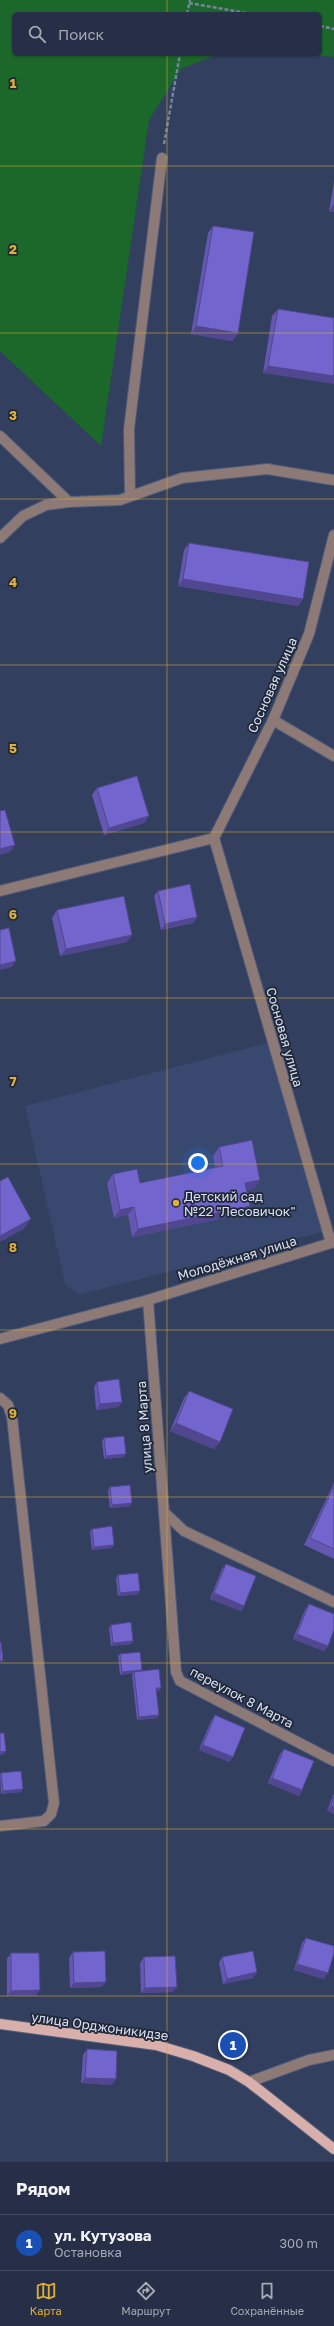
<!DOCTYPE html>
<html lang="ru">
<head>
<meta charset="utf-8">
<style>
  :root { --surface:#262f47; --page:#2e374e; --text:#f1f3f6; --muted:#a4a9b4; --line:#424a60; --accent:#dfb034 }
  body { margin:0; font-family:"Golos Text",sans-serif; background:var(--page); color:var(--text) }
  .you { position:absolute; left:198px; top:1163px; width:14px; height:14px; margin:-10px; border:3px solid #fff; border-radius:50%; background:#1a73e8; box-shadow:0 0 0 6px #1a73e833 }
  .badge { display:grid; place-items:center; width:26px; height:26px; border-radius:50%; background:var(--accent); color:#fff; font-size:13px; font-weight:700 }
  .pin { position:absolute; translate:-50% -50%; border:2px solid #fff; box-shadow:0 1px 4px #0006 }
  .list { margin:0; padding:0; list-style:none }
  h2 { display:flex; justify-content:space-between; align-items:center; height:52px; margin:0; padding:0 16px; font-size:17px }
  h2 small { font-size:13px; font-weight:400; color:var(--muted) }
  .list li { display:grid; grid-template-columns:26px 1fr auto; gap:12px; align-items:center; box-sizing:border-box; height:56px; padding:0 16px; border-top:1px solid var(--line) }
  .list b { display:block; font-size:15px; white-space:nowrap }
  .list p { margin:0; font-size:13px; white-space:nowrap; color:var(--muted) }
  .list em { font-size:13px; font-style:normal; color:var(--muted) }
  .icon { flex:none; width:22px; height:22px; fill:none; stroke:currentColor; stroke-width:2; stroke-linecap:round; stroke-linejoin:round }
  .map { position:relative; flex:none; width:334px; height:2162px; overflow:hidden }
  .search { position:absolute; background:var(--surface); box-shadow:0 1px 3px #0004; left:12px; right:12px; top:12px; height:44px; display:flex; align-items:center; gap:10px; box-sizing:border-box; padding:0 14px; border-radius:6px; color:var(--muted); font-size:15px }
  .sheet { height:108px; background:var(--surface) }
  nav { display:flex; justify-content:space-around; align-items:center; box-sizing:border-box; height:56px; border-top:1px solid var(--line); background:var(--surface); font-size:11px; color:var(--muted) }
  nav a { display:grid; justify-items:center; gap:2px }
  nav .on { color:var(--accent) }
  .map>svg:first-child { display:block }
  .built { fill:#39486e }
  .green { fill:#1b682a }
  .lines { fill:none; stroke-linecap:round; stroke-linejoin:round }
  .minor-casing { stroke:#505c7a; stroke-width:12 }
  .major-casing { stroke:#505c7a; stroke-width:12 }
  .path { stroke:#78839e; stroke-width:2.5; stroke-dasharray:4 2; stroke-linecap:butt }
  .minor { stroke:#8d7976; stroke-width:10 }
  .major { stroke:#d8afaa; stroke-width:10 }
  .wall { fill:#6357b1 }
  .shaded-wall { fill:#504790 }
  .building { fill:#7365ce; stroke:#504790 }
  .grid { fill:none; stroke:#dfb034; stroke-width:1; stroke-opacity:0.55 }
  .poi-dot { fill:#dfb034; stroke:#202736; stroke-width:1.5 }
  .labels { text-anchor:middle; stroke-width:3.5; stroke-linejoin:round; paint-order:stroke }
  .street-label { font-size:13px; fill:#d8e1f5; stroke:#202736 }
  .poi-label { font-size:13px; fill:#d8e1f5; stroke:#202736; text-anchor:start }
  .grid-label { font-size:13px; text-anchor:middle; font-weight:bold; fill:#dfb034; stroke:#202736; stroke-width:3.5; stroke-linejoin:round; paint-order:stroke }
</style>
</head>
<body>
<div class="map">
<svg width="334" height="2162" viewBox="0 0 334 2162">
  <rect width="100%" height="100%" fill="#323f5f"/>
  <path class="built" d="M 268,1043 L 322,1232 L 78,1295 L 65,1284 L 25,1106 Z"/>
  <path class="green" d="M 0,0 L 334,0 L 334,57 L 307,54 L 320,54 L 320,14 L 14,14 L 14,54 L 218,54 L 181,69 L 149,120 L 101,446 L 0,351 Z"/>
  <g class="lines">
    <defs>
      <g id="minor">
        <path d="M 0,436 L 69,502"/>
        <path d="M 130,496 L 129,429 L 162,158"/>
        <path d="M 0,538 L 23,516 L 46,505 L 69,502 L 120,500 L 182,478 L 267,469 L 334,480"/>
        <path d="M 273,720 L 334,756"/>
        <path d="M 0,891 L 214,838"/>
        <path d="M 331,1243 L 214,838 L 273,720 L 309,634 L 334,535"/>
        <path d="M 148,1300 L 176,1672 L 180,1681 L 334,1761"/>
        <path d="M 0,1339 L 148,1300 L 334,1242"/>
        <path d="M 0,1398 L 8,1405 L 12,1417 L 54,1803 L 51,1814 L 44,1821 L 0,1826"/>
        <path d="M 164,1512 L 184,1531 L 334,1602"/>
        <path d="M 249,2082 L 309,2060 L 334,2055"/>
      </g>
      <path id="major" d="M 0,2024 L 156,2045 L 193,2056 L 229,2070 L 249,2082 L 334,2149"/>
    </defs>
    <use href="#minor" class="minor-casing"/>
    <use href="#major" class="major-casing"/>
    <g class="path">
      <path d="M 189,3 L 252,14"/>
      <path d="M 187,14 L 190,0"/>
      <path d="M 320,26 L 334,29"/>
      <path d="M 164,144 L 180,54"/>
    </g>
    <use href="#minor" class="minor"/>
    <use href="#major" class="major"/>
  </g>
  <g class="wall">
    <path d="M 334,182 L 334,212 L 329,211 Z"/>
    <path d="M 213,226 L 238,333 L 232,341 L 191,334 L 208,233 Z"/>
    <path d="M 278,309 L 334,318 L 263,373 L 272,316 Z"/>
    <path d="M 189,543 L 303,599 L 298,606 L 178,586 L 184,550 Z"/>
    <path d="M 97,788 L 149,816 L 144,823 L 104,835 L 92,795 Z"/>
    <path d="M 158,891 L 197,917 L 193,923 L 161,930 L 154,896 Z"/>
    <path d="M 57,910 L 132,935 L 127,942 L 60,956 L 52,918 Z"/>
    <path d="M 219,1147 L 260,1180 L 254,1189 L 247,1190 L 250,1206 L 244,1214 L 132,1237 L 128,1215 L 114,1218 L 107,1183 L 113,1174 L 140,1183 L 215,1167 L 213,1156 Z"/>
    <path d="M 97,1382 L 122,1402 L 118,1407 L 96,1410 L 94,1387 Z"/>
    <path d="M 189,1391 L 220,1442 L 214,1449 L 170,1431 L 184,1398 Z"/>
    <path d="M 104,1438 L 124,1457 L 104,1459 L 102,1441 Z"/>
    <path d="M 334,1483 L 334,1559 L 304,1545 Z"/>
    <path d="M 110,1487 L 130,1506 L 110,1508 L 108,1490 Z"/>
    <path d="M 92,1529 L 112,1548 L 92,1550 L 90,1532 Z"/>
    <path d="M 226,1564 L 244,1606 L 241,1611 L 210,1599 L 222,1569 Z"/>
    <path d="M 118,1575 L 138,1594 L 118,1596 L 116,1578 Z"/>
    <path d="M 309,1604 L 328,1646 L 324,1651 L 293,1639 L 305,1610 Z"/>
    <path d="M 111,1625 L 131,1644 L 111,1646 L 109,1628 Z"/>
    <path d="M 120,1654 L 142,1670 L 141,1671 L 161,1688 L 159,1691 L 156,1691 L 157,1718 L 137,1720 L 132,1675 L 133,1673 L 120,1675 L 118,1656 Z"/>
    <path d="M 215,1715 L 230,1762 L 199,1750 L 211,1721 Z"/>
    <path d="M 284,1749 L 302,1790 L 299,1796 L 268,1783 L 280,1754 Z"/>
    <path d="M 1,1773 L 21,1792 L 1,1794 L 0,1774 Z"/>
    <path d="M 334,1793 L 334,1814 L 327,1811 Z"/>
    <path d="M 306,1938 L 324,1979 L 294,1970 L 302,1943 Z"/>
    <path d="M 73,1952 L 102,1987 L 70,1988 L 69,1958 Z"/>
    <path d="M 11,1953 L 36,1996 L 7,1996 L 7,1959 Z"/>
    <path d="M 144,1957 L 173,1992 L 141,1993 L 140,1963 Z"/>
    <path d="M 222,1957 L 253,1978 L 223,1984 L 219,1963 Z"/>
    <path d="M 87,2049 L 112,2085 L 81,2083 L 83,2055 Z"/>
  </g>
  <g class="shaded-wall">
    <path d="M 334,204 L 334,212 L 329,211 Z"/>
    <path d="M 196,326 L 238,333 L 232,341 L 191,334 Z"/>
    <path d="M 268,366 L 334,376 L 334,384 L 263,373 Z"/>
    <path d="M 183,579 L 303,599 L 298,606 L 178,586 Z"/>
    <path d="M 149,816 L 144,823 L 104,835 L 109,828 Z"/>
    <path d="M 15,845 L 10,852 L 0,855 L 0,849 Z"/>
    <path d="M 197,917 L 193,923 L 161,930 L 165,924 Z"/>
    <path d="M 132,935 L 127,942 L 60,956 L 66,949 Z"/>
    <path d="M 16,961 L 12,967 L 0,970 L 0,965 Z"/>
    <path d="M 260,1180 L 254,1189 L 239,1191 L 245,1183 Z"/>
    <path d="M 250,1206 L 244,1214 L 132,1237 L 138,1229 Z"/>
    <path d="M 134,1207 L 128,1215 L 114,1218 L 120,1210 Z"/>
    <path d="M 31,1219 L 24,1229 L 0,1242 L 0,1236 Z"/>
    <path d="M 122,1402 L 118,1407 L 96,1410 L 100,1404 Z"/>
    <path d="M 176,1423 L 220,1442 L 214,1449 L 170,1431 Z"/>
    <path d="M 126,1454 L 124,1457 L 104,1459 L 106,1456 Z"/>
    <path d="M 132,1503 L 130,1506 L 110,1508 L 112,1505 Z"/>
    <path d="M 114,1545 L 112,1548 L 92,1550 L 94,1547 Z"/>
    <path d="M 140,1591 L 138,1594 L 118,1596 L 120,1593 Z"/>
    <path d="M 214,1593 L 244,1606 L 241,1611 L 210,1599 Z"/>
    <path d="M 297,1634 L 328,1646 L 324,1651 L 293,1639 Z"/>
    <path d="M 133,1641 L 131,1644 L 111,1646 L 113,1643 Z"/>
    <path d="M 142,1670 L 140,1673 L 134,1672 L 133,1673 L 120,1675 L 122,1672 Z"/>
    <path d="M 156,1688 L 161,1688 L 159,1691 L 154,1691 Z"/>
    <path d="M 159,1715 L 157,1718 L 137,1720 L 139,1717 Z"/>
    <path d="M 203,1745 L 233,1757 L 230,1762 L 199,1750 Z"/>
    <path d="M 6,1751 L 4,1754 L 0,1755 L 0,1752 Z"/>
    <path d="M 272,1778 L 302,1790 L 299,1796 L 268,1783 Z"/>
    <path d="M 23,1789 L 21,1792 L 1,1794 L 3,1791 Z"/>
    <path d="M 331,1806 L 334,1807 L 334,1814 L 327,1811 Z"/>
    <path d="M 297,1964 L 328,1973 L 324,1979 L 294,1970 Z"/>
    <path d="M 257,1972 L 253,1978 L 223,1984 L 227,1979 Z"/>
    <path d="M 106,1982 L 102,1987 L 70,1988 L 74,1983 Z"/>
    <path d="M 177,1987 L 173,1992 L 141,1993 L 145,1988 Z"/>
    <path d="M 40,1990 L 36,1996 L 7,1996 L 11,1991 Z"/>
    <path d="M 85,2078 L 116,2079 L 112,2085 L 81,2083 Z"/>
  </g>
  <g class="building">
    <path d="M 213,226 L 254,232 L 238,333 L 196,326 Z"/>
    <path d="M 278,309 L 334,318 L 334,376 L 268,366 Z"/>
    <path d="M 189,543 L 309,562 L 303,599 L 183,579 Z"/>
    <path d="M 137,776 L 149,816 L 109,828 L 97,788 Z"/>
    <path d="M 5,810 L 15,845 L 0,849 L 0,811 Z"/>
    <path d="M 190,884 L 197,917 L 165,924 L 158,891 Z"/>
    <path d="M 124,896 L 132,935 L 66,949 L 57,910 Z"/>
    <path d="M 9,928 L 16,961 L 0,965 L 0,930 Z"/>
    <path d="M 252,1140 L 260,1180 L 245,1183 L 250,1206 L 138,1229 L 134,1207 L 120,1210 L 113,1174 L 137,1169 L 140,1183 L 223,1166 L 219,1147 Z"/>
    <path d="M 8,1177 L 31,1219 L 0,1236 L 0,1181 Z"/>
    <path d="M 119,1379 L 122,1402 L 100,1404 L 97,1382 Z"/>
    <path d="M 189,1391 L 233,1409 L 220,1442 L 176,1423 Z"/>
    <path d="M 124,1436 L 126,1454 L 106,1456 L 104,1438 Z"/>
    <path d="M 130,1485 L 132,1503 L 112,1505 L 110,1487 Z"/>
    <path d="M 334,1486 L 334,1549 L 310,1538 Z"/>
    <path d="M 112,1526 L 114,1545 L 94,1547 L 92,1529 Z"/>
    <path d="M 226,1564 L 256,1576 L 244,1606 L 214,1593 Z"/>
    <path d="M 138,1573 L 140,1591 L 120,1593 L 118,1575 Z"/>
    <path d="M 309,1604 L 334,1614 L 334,1630 L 328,1646 L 297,1634 Z"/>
    <path d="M 131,1622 L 133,1641 L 113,1643 L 111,1625 Z"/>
    <path d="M 0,1642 L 1,1642 L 3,1661 L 0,1661 Z"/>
    <path d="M 140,1652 L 142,1670 L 122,1672 L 120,1654 Z"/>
    <path d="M 159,1669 L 161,1688 L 156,1688 L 159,1715 L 139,1717 L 134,1672 Z"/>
    <path d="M 215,1715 L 245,1728 L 233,1757 L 203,1745 Z"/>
    <path d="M 0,1733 L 4,1733 L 6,1751 L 0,1752 Z"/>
    <path d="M 284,1749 L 314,1761 L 302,1790 L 272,1778 Z"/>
    <path d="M 21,1771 L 23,1789 L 3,1791 L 1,1773 Z"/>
    <path d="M 334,1797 L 334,1807 L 331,1806 Z"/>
    <path d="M 306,1938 L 334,1946 L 334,1953 L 328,1973 L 297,1964 Z"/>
    <path d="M 105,1951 L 106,1982 L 74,1983 L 73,1952 Z"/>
    <path d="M 253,1951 L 257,1972 L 227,1979 L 222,1957 Z"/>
    <path d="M 11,1953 L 39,1953 L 40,1990 L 11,1991 Z"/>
    <path d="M 175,1956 L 177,1987 L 145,1988 L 144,1957 Z"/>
    <path d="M 87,2049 L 117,2051 L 116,2079 L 85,2078 Z"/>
  </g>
  <path class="grid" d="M 167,0 L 167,14M 167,54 L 167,2162M 0,166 L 334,166M 0,333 L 334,333M 0,499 L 334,499M 0,665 L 334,665M 0,832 L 334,832M 0,998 L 334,998M 0,1164 L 334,1164M 0,1330 L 334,1330M 0,1497 L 334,1497M 0,1663 L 334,1663M 0,1829 L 334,1829M 0,1996 L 334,1996"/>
  <circle class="poi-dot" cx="176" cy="1203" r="4"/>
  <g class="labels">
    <g class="street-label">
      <text transform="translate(272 685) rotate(-66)" y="5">Сосновая улица</text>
      <text transform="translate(285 1037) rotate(74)" y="5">Сосновая улица</text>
      <text transform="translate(237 1258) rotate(-17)" y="5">Молодёжная улица</text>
      <text transform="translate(144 1427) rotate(-94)" y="5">улица 8 Марта</text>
      <text transform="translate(242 1697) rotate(28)" y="5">переулок 8 Марта</text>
      <text transform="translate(100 2026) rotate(8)" y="5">улица Орджоникидзе</text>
    </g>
    <g class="poi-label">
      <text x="184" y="1201">Детский сад<tspan x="184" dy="15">№22 "Лесовичок"</tspan></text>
    </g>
  </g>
  <g class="grid-label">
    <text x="13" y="88">1</text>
    <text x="13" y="254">2</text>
    <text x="13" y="420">3</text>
    <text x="13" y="587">4</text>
    <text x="13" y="753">5</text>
    <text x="13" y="919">6</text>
    <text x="13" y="1086">7</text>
    <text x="13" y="1252">8</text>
    <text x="13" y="1418">9</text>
  </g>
</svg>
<div class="you"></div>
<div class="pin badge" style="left:233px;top:2045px;background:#1a4fb4">1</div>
<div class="search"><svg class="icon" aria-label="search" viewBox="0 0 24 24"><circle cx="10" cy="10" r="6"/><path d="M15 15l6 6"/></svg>Поиск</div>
</div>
<section class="sheet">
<h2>Рядом<small></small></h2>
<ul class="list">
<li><span class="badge" style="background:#1a4fb4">1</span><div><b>ул. Кутузова</b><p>Остановка</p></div><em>300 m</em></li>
</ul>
</section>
<nav>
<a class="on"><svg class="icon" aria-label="map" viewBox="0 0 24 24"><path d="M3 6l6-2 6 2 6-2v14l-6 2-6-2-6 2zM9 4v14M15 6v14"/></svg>Карта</a>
<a><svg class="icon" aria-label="directions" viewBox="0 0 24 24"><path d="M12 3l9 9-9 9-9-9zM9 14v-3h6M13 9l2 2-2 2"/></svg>Маршрут</a>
<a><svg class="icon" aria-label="saved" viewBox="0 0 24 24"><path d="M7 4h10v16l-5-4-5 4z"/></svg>Сохранённые</a>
</nav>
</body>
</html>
